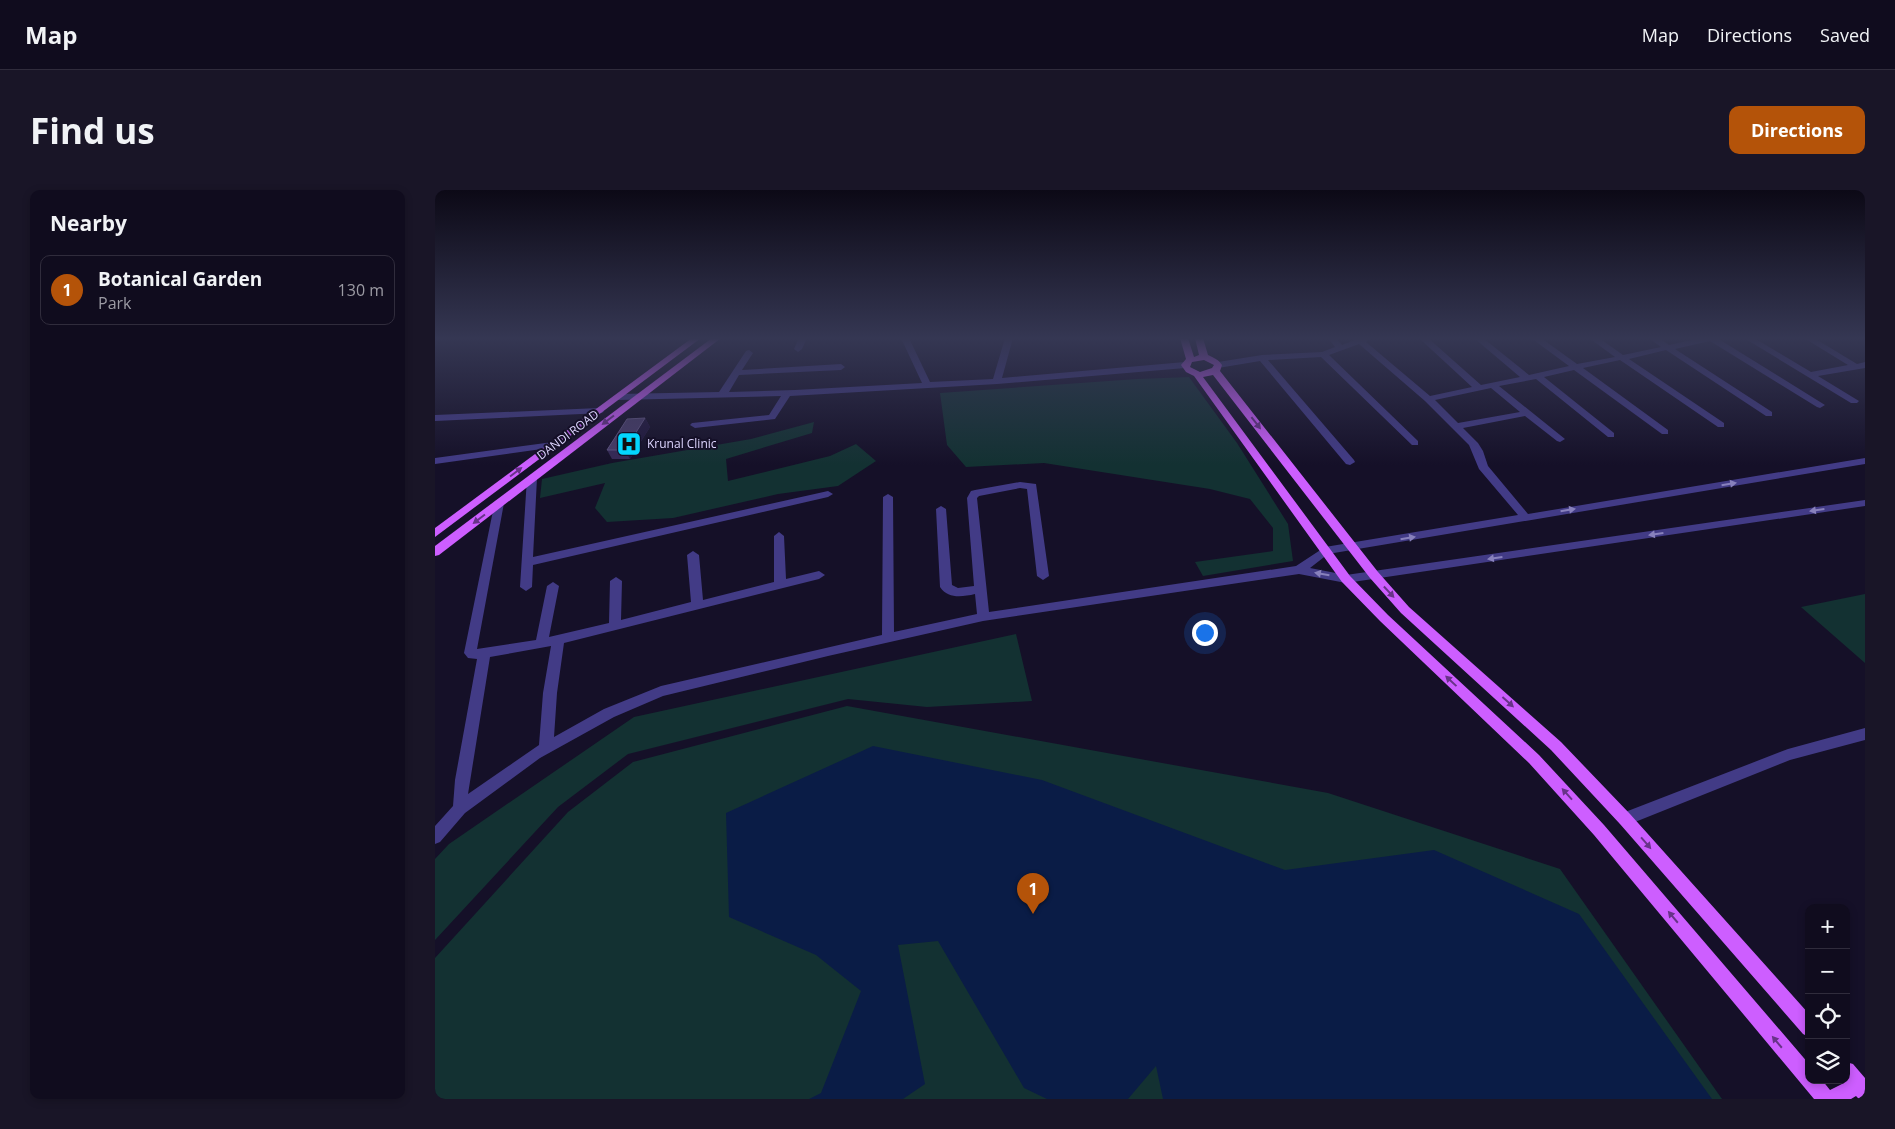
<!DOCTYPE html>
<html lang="en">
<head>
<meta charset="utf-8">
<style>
  :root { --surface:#100c1e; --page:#191527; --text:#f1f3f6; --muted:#9c9ba4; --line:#302c3c; --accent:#b45309 }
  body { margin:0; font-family:"Open Sans",sans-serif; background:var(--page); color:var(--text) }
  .controls { position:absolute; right:15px; bottom:15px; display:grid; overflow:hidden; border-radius:10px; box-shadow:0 2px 8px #0003 }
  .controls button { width:45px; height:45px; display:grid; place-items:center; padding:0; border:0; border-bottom:1px solid var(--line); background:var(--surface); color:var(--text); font:25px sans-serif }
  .you { position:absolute; left:769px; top:442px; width:18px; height:18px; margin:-12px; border:4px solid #fff; border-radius:50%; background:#1a73e8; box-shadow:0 0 0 8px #1a73e833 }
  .badge { display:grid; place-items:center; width:32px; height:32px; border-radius:50%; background:var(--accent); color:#fff; font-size:16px; font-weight:700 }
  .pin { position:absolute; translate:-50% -41px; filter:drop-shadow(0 1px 2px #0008) }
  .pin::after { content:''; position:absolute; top:26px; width:18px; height:15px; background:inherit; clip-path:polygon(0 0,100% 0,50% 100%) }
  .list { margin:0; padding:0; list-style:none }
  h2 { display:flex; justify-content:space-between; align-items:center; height:65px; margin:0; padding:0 20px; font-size:21px }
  h2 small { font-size:16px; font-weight:400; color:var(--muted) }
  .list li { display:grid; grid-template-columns:32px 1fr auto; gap:15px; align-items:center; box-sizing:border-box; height:70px; margin:0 10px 10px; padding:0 10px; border:1px solid var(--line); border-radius:10px }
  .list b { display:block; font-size:19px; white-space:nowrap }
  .list p { margin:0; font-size:16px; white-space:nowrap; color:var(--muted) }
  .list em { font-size:16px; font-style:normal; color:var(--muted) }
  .icon { flex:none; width:28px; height:28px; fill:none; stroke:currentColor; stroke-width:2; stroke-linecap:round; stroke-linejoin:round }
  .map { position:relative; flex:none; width:1430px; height:909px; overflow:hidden; border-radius:10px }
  header { display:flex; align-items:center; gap:30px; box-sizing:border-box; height:70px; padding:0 25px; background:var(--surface); border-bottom:1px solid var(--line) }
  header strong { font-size:24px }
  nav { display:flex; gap:28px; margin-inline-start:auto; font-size:18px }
  .intro { display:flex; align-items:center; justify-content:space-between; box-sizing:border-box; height:120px; padding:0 30px }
  h1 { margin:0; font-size:35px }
  .button { padding:12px 22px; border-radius:10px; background:var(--accent); color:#fff; font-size:18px; font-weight:700 }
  main { display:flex; gap:30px; padding:0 30px }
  aside { flex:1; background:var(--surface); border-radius:10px; box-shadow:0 2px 8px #0003 }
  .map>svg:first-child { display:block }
  .green { fill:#133132 }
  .water { fill:#0a1c46 }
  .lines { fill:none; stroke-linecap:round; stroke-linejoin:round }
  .minor { fill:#423b86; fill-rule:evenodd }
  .major { fill:#cd5eff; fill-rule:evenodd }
  .wall { fill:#352956 }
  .shaded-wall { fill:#20173c }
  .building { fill:#473c68; stroke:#5f5480 }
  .oneway { fill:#683389 }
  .oneway2 { fill:#8881bc }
  .labels { text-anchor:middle; stroke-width:4; stroke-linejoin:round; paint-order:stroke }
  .far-street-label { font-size:12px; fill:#ded6ff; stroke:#151028 }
  .far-poi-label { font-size:12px; fill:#ded6ff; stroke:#151028; text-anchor:start }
</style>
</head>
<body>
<header>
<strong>Map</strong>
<nav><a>Map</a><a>Directions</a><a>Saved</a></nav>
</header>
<div class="intro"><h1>Find us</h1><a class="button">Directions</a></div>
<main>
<aside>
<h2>Nearby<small></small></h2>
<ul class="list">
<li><span class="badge">1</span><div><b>Botanical Garden</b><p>Park</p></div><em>130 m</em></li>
</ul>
</aside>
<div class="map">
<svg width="1430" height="909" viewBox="0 0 1430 909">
  <rect width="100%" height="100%" fill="#151028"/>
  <g class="green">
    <path d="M 754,187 L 802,253 L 853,334 L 858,371 L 768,386 L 760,372 L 838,361 L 838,338 L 815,309 L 775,299 L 609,273 L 531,277 L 512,255 L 505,203 L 702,189 Z"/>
    <path d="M 379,232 L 377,243 L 291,269 L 293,291 L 395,266 L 421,254 L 441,271 L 403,296 L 343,304 L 238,328 L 172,332 L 160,318 L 170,293 L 105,308 L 107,289 L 177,273 L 316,249 Z"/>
    <path d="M 1430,404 L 1430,473 L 1366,417 Z"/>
    <path d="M 581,444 L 597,511 L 492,517 L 413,509 L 193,564 L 123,617 L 0,750 L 0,669 L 14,654 L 199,527 Z"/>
    <path d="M 412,516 L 893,603 L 1125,679 L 1287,909 L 0,909 L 0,768 L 133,622 L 198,572 Z"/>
  </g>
  <path class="water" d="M 438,556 L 607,590 L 850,680 L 999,660 L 1144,724 L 1277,909 L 728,909 L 721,876 L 693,909 L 612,909 L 589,898 L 503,751 L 463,755 L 490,894 L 468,909 L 374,909 L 386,903 L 426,801 L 381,765 L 294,727 L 291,623 Z"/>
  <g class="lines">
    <g class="minor">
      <path d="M 364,148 L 372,148 L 367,159 L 363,162 L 359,159 Z"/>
      <path d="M 466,148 L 474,148 L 495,192 L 558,189 L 570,148 L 578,148 L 567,188 L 750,172 L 754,175 L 750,178 L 562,194 L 355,206 L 340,229 L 260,238 L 255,235 L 257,233 L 334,225 L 346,206 L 183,210 L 178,207 L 183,204 L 284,202 L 311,161 L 314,160 L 318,163 L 307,180 L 406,174 L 410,177 L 406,180 L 304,185 L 294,202 L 360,200 L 487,193 Z"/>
      <path d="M 893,148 L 901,148 L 907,155 L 925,148 L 935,148 L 931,152 L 995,206 L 1037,197 L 984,148 L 993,148 L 1046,195 L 1085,187 L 1039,148 L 1048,148 L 1094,185 L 1134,176 L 1096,148 L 1106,148 L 1142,174 L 1180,167 L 1154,148 L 1164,148 L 1188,165 L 1226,157 L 1214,148 L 1224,148 L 1234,155 L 1266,148 L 1282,148 L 1390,215 L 1385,218 L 1382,217 L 1275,151 L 1240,159 L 1337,222 L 1337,226 L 1331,226 L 1231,160 L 1194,169 L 1289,233 L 1289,237 L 1283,237 L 1185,170 L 1148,178 L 1233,240 L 1233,244 L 1227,244 L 1139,180 L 1109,187 L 1179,243 L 1179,247 L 1173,247 L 1101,189 L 1064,196 L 1130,249 L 1125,252 L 1122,251 L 1090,226 L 1028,238 L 1043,253 L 1048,261 L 1053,276 L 1093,324 L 1430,268 L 1430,274 L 893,364 L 875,378 L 911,385 L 1430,310 L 1430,316 L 911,393 L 864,384 L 548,431 L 393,466 L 228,506 L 179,527 L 105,568 L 30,623 L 5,652 L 0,654 L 0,636 L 18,616 L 20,590 L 42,469 L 33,468 L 29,463 L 60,311 L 68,311 L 69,313 L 42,459 L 101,450 L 112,396 L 118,392 L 124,396 L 114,447 L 174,433 L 175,391 L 181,387 L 187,391 L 186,430 L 256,412 L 252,365 L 258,361 L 264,365 L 268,410 L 339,392 L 339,346 L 344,342 L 349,346 L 351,389 L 384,381 L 390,385 L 384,389 L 129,453 L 122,503 L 119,547 L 169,519 L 226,496 L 447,445 L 448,307 L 453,304 L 458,307 L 459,442 L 542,424 L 540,404 C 527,407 513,409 505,397 L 501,319 L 506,316 L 511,319 L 517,395 L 523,398 L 539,396 L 532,308 L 536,301 L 540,300 L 585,292 L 601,294 L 614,386 L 608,390 L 602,386 L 592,299 L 585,298 L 544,306 L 542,308 L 554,422 L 861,376 L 890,357 L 1083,325 L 1044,279 L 1034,255 L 990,211 L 924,154 L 894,165 L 983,251 L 983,255 L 977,255 L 886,167 L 833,170 L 919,270 L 920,272 L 915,275 L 911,274 L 825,171 L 783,178 L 779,175 L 783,172 L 827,165 L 887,162 L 900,157 ZM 1056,198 L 1085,222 L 1023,233 L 1000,210 ZM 116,456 L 108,503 L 104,555 L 33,604 L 55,467 Z"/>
      <path d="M 1309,148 L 1319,148 L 1376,182 L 1413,175 L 1369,148 L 1379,148 L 1422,174 L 1430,172 L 1430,178 L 1383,186 L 1424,211 L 1422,213 L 1416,213 Z"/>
      <path d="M 164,218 L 169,221 L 167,223 L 0,231 L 0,225 Z"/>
      <path d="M 118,252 L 123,255 L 121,257 L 0,274 L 0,268 Z"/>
      <path d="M 97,285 L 102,288 L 98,367 L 393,301 L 398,304 L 393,307 L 98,375 L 97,397 L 91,401 L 85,397 L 92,288 Z"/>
      <path d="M 1430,538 L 1430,550 L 1355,570 L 1190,636 L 1185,634 L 1183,629 L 1185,624 L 1353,559 Z"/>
    </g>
    <g class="major">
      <path d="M 257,148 L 266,148 L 0,347 L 0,338 Z"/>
      <path d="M 277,148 L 286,148 L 4,365 L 0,366 L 0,356 Z"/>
      <path d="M 745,148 L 753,148 L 759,167 L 764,165 L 760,148 L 768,148 L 773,165 C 779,168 783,169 787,175 L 785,181 L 943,382 L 974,417 L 1126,552 L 1195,624 L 1374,824 L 1374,847 L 1368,844 L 1185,634 L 1116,560 L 966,423 L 935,388 L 778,185 L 768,187 L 915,386 L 953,425 L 1104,565 L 1169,635 L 1374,874 L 1374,890 L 1387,890 L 1395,900 L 1409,893 L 1407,890 L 1411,890 L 1411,872 L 1418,874 L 1430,888 L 1430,909 L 1424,909 L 1421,906 L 1416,909 L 1379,909 L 1159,645 L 1094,573 L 945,431 L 907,392 L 759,186 L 751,182 L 746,175 L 751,169 ZM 769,170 L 779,175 L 777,178 L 765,182 L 755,177 L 757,172 Z"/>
    </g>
  </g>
  <path class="wall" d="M 210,228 L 215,237 L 195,269 L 177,269 L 172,260 Z"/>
  <path class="shaded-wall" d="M 210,228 L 215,237 L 195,269 L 190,260 Z"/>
  <path class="building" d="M 210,228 L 190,260 L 172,260 L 192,229 Z"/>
  <defs><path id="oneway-solid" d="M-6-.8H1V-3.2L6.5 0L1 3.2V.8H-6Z" transform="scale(1.25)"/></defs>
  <g class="oneway">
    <use href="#oneway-solid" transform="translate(173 230) rotate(143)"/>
    <use href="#oneway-solid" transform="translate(821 233) rotate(52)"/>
    <use href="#oneway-solid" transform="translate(81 282) rotate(-37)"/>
    <use href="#oneway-solid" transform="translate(44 329) rotate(143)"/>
    <use href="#oneway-solid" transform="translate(954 402) rotate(47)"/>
    <use href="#oneway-solid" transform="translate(1016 491) rotate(-137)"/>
    <use href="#oneway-solid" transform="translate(1073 512) rotate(42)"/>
    <use href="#oneway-solid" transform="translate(1132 604) rotate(-132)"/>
    <use href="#oneway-solid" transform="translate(1211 653) rotate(49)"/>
    <use href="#oneway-solid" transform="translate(1238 727) rotate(-130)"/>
    <use href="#oneway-solid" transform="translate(1342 852) rotate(-130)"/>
  </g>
  <g class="oneway2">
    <use href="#oneway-solid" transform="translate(1294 294) rotate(-9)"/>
    <use href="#oneway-solid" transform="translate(1133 320) rotate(-9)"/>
    <use href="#oneway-solid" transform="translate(1382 320) rotate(172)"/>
    <use href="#oneway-solid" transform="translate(1221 344) rotate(172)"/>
    <use href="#oneway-solid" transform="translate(973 348) rotate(-9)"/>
    <use href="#oneway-solid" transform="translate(1060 368) rotate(172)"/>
    <use href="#oneway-solid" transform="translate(887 384) rotate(-170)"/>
  </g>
  <linearGradient id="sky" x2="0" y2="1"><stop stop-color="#0c0916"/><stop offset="0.54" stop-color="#353753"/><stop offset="1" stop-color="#353753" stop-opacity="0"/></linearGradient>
  <rect width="1430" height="275" fill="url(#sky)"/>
  <defs>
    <symbol id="hospital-square" viewBox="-11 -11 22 22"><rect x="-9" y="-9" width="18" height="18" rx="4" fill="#03d6fe" stroke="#151028"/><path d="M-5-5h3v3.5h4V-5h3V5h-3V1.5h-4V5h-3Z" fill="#111"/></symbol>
  </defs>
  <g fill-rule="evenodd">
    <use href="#hospital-square" x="180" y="240" width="28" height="28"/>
  </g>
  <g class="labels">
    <g class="far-street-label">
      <text transform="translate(133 245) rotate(-37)" y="4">DANDI ROAD</text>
    </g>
    <g class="far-poi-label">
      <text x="212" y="258">Krunal Clinic</text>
    </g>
  </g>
</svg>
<div class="controls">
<button>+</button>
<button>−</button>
<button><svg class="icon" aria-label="locate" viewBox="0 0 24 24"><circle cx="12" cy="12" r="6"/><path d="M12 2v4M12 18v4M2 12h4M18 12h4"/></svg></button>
<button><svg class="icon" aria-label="layers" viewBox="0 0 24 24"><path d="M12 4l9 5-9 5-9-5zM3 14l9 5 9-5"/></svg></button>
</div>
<div class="you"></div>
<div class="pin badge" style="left:598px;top:724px">1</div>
</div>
</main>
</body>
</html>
